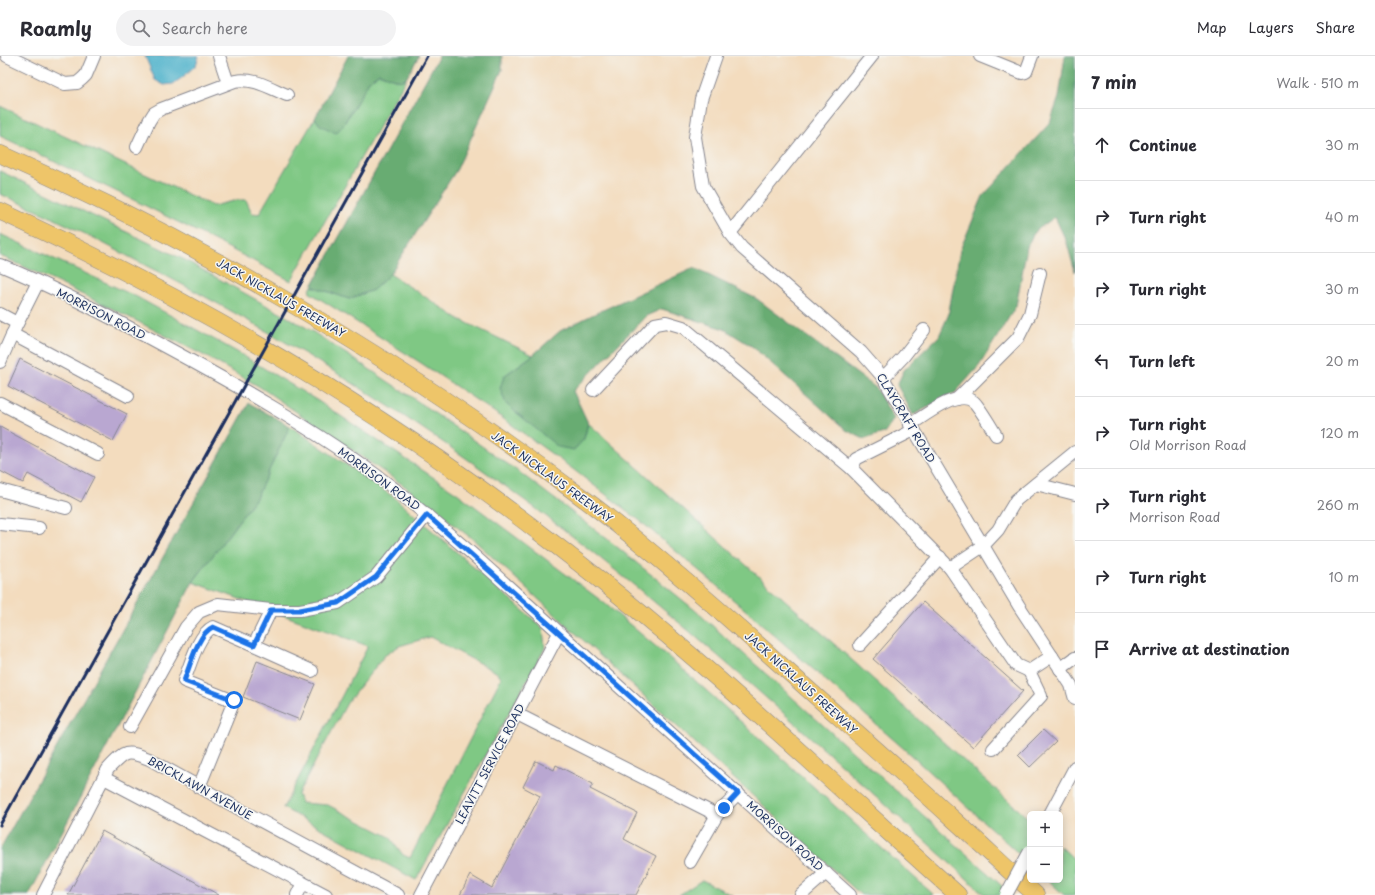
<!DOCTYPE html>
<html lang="en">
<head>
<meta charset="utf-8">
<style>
  :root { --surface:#fff; --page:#f2f2f3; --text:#2b2b33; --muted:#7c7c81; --line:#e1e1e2 }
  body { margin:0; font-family:"Playpen Sans",sans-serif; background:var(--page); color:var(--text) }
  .controls { position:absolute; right:12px; bottom:12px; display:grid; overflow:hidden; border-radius:6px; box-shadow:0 2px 10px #0003 }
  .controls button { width:36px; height:36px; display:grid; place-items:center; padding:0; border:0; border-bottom:1px solid var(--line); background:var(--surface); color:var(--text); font:20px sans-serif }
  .stop { position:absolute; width:12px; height:12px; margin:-9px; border:3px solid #1a73e8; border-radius:50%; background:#fff }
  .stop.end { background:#1a73e8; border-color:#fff; box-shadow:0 1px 4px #0008 }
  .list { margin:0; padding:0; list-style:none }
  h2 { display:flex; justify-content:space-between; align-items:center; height:52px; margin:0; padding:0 16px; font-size:17px }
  h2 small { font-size:13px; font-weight:400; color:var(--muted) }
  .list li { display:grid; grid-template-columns:26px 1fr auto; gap:12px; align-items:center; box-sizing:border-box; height:72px; padding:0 16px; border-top:1px solid var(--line) }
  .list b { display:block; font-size:15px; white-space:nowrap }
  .list p { margin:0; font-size:13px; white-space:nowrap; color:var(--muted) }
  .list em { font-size:13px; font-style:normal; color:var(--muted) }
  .icon { flex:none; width:22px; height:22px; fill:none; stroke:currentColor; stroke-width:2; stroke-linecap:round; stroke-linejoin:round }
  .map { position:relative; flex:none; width:1075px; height:839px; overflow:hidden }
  header { display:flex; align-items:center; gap:24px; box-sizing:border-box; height:56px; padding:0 20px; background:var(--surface); border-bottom:1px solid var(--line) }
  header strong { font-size:19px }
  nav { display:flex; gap:22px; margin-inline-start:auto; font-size:14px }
  .search { width:280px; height:36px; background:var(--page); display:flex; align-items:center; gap:10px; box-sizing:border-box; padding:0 14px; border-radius:22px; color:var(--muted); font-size:15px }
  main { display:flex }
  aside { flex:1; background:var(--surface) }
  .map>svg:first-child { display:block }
  .green { fill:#7fc884; stroke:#4d7c71; fill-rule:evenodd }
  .forest { fill:#67ac72; stroke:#416e68 }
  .water { fill:#4bb1ca; stroke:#337094 }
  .building { fill:#b9a7d1 }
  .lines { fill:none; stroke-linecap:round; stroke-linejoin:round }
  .minor-casing { stroke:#87868e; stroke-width:14 }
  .highway-casing { stroke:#87868e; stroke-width:18 }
  .minor { stroke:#fff; stroke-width:12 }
  .highway { stroke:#eec569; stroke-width:17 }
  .rail { stroke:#1b2f5e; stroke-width:3 }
  .minor-bridge-casing { stroke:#87868e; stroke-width:14; stroke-linecap:butt }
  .minor-bridge { stroke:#fff; stroke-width:12 }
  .route { stroke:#1a73e8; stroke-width:5 }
  .labels { text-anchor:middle; stroke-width:3; stroke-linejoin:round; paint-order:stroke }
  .street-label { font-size:11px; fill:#1b2f5e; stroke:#f6f6f2 }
</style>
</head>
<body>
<header>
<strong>Roamly</strong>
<div class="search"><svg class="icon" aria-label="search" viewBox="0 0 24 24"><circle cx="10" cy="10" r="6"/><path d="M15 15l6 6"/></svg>Search here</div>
<nav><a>Map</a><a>Layers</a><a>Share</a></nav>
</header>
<main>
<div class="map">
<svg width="1075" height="839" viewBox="0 0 1075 839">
  <rect width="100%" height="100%" fill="#f6f6f2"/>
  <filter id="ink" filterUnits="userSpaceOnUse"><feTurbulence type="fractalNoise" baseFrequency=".025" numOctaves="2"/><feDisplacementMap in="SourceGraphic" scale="8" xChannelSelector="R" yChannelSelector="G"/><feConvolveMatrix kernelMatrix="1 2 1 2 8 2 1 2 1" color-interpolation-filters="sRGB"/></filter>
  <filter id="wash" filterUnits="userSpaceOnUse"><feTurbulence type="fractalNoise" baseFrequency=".012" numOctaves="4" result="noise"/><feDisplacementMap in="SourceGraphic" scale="16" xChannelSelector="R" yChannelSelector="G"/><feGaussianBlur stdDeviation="0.9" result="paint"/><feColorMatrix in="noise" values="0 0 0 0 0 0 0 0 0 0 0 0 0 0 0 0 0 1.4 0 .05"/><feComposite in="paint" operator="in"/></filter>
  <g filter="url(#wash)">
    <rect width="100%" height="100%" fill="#f3dcbe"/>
    <g class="green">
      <path d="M 378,17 L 400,25 L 407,21 L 291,225 C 195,173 98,126 0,80 L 0,50 L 213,150 L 238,144 L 246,144 L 252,157 L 259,158 L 315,62 L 320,69 L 342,71 L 369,25 Z"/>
      <path d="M 0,115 L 185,204 L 307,272 L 410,340 L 519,416 L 606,482 L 696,555 L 1012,839 L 985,839 C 853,720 724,599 585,490 C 445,381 295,285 137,205 C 92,181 47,158 0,138 Z"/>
      <path d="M 0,178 L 137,241 L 237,296 L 318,345 L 457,437 L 603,546 L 679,610 L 934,839 L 861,839 L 475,485 L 406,431 L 260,331 L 205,300 L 121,257 L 10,204 L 0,200 Z"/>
      <path d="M 390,218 L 459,263 L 533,299 L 504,320 L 584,383 L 588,367 L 1030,764 L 1030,808 L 903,692 L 749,557 L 639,464 L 574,414 L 494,356 L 421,307 L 309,236 L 312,230 L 349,243 L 373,234 Z"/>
      <path d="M 290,370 L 395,442 L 543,572 L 545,592 L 416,824 L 283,752 L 368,590 L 193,526 L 256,442 ZM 430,581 L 496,616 L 501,622 L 410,802 L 403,799 L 390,781 L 328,749 L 301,747 L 298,738 L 347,647 L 384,600 L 399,590 Z"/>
      <path d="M 1060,790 L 1075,804 L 1075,839 L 1064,839 L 1048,824 L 1060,824 Z"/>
      <path d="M 702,824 L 732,839 L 679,839 Z"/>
    </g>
    <g class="forest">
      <path d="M 348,0 L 419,0 L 407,21 L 400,25 L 379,17 L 369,25 L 342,71 L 336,77 L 320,69 L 315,62 Z"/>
      <path d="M 439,0 L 502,0 L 502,14 L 457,113 L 390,218 L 373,234 L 349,243 L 312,230 Z"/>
      <path d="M 1065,0 L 1075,0 L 1075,216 L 1067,187 L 1055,161 L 1034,176 L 1027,191 L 1016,250 L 979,310 L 955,337 L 913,359 L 897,329 L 904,314 L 939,280 L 948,260 L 960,194 L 983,140 L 1050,67 L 1059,41 Z"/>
      <path d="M 694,212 L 757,243 L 876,332 L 894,363 L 884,377 L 864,383 L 846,374 L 753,291 L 724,273 L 662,253 L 646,260 L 573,335 L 588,367 L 584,383 L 574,394 L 558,391 L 506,348 L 500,332 L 504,320 L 533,299 L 560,275 L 592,259 Z"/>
      <path d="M 249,347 L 290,370 L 256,442 L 193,526 L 29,839 L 0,839 L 0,793 Z"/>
    </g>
    <path class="water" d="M 145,0 L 199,0 L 196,9 L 183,21 L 173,28 L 164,29 L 155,24 Z"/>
    <g id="blocks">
      <g class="building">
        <path d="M 20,303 L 127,358 L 113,385 L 8,330 Z"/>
        <path d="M 0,371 L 94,421 L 81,446 L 28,418 L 23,427 L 0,415 Z"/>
        <path d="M 923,546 L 1023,635 L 973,691 L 873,603 Z"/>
        <path d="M 257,605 L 315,628 L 300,664 L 243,641 Z"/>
        <path d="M 1043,674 L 1056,686 L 1030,711 L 1018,699 Z"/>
        <path d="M 536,705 L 554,714 L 556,709 L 593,728 L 590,733 L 637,757 L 624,783 L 656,800 L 636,839 L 460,839 L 470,819 L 492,832 L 540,740 L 523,731 Z"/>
        <path d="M 102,775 L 219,839 L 68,839 Z"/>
      </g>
    </g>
  </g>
  <g filter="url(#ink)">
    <use href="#blocks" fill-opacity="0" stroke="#87868e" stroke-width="1"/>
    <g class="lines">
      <defs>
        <g id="minor">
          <path d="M 7,0 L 65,28 L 77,27 L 82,23 L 86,19 L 94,0"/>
          <path d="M 219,0 L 228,27"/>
          <path d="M 716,0 L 701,43 L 695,81 L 703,130 L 730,177 L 742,192 L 861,296 L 882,320 L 1019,550 L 1071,629 L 1075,643"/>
          <path d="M 980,0 L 1022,17 L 1026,16 L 1032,0"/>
          <path d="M 137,91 L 149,65 L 154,57 L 161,53 L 235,25 C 253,21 270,32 287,39"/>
          <path d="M 730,177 L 872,0"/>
          <path d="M 0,209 C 51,230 100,256 149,282 C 231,326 314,372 388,428 C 417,450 443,473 470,496 L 850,839"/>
          <path d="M 0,258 L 17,267"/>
          <path d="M 12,278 L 128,340"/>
          <path d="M 0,306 L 16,270 L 38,226"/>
          <path d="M 883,322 L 903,301 L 924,274"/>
          <path d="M 593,334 L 655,268 L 666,266 L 683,271 L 852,413"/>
          <path d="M 957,343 L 1018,282 L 1030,258 L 1040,217"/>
          <path d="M 0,347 L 98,398"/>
          <path d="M 910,369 C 924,360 959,332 974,346 C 980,352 991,371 996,379"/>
          <path d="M 914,374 L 856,403 L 852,413 L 950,512"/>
          <path d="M 1036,428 L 1075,438"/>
          <path d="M 0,434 L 66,452"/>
          <path d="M 0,468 L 39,472"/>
          <path d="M 271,554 L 254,589 L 312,615"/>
          <path d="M 860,589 L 940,501"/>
          <path d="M 1052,600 L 1029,615 L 1016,609 L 950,512 L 983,490 L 998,474 L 1016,444 L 1075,396"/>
          <path d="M 1060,613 L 1075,602"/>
          <path d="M 517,658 L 717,759"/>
          <path d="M 130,671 L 186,571 L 199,556 L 218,548 L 271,554 L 300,554 L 338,547 L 376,521 L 427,459"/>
          <path d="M 993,693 L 1041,640 L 1029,615"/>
          <path d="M 104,722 L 326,839"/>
          <path d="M 199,731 L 234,645 L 184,625 C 190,610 198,578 213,571 L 254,589"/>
          <path d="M 1050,758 L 1075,711"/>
          <path d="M 690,806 L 717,759 L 738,737"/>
          <path d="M 43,839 L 108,713 C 125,695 126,694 149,703 L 250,759 L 398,839"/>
          <path d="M 297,839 L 303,827"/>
          <path d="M 421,839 L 559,577"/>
          <path d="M 801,839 L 826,817"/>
        </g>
        <g id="highway">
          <path d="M 0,98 C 210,191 408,310 591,448 C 654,496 714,549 773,602 C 832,655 892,707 951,761 C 979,786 1007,813 1036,839"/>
          <path d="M 0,155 C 191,243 373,349 540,477 C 687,588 821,716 958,839"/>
        </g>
      </defs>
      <use href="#minor" class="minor-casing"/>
      <use href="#highway" class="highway-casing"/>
      <use href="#minor" class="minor"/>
      <use href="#highway" class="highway"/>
      <path class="rail" d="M 0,769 L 427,0"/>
      <defs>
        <path id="minor-bridge" d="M 1006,839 L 1030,795"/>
      </defs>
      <use href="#minor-bridge" class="minor-bridge-casing"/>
      <use href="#minor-bridge" class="minor-bridge"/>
    </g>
  </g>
  <g class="lines" filter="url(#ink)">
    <path class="route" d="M 234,644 L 184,625 C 190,610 198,577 213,571 L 254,589 L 271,554 L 300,554 L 338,547 L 376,521 L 427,459 L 738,737 L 724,752"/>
  </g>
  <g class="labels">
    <g class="street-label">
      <text transform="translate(281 242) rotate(30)" y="4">JACK NICKLAUS FREEWAY</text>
      <text transform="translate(101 258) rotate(27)" y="4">MORRISON ROAD</text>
      <text transform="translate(906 362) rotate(59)" y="4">CLAYCRAFT ROAD</text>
      <text transform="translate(552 421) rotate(36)" y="4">JACK NICKLAUS FREEWAY</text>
      <text transform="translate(379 423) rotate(36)" y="4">MORRISON ROAD</text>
      <text transform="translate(801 627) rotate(42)" y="4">JACK NICKLAUS FREEWAY</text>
      <text transform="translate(490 708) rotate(-62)" y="4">LEAVITT SERVICE ROAD</text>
      <text transform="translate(200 732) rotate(29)" y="4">BRICKLAWN AVENUE</text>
      <text transform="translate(785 780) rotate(42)" y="4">MORRISON ROAD</text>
    </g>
  </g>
</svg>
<div class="controls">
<button>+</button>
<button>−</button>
</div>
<div class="stop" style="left:234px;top:644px"></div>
<div class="stop end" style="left:724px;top:752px"></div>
</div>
<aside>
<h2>7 min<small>Walk · 510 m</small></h2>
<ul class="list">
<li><svg class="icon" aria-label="ahead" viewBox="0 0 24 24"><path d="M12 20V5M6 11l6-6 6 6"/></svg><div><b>Continue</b></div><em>30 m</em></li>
<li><svg class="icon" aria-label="right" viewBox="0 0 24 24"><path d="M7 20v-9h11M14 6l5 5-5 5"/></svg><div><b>Turn right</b></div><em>40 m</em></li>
<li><svg class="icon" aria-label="right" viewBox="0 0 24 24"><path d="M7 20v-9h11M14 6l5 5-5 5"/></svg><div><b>Turn right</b></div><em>30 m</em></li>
<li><svg class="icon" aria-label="left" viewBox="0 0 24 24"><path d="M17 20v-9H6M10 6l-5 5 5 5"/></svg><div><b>Turn left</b></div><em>20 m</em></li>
<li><svg class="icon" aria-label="right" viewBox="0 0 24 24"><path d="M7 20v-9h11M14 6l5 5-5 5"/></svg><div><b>Turn right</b><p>Old Morrison Road</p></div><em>120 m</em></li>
<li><svg class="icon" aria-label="right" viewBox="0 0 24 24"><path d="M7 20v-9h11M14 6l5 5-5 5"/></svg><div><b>Turn right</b><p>Morrison Road</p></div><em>260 m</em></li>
<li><svg class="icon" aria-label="right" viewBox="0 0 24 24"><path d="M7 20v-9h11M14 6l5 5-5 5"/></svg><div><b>Turn right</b></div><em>10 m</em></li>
<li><svg class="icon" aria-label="arrive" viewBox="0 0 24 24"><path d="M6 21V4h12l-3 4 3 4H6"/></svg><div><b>Arrive at destination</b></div></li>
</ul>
</aside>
</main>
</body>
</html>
